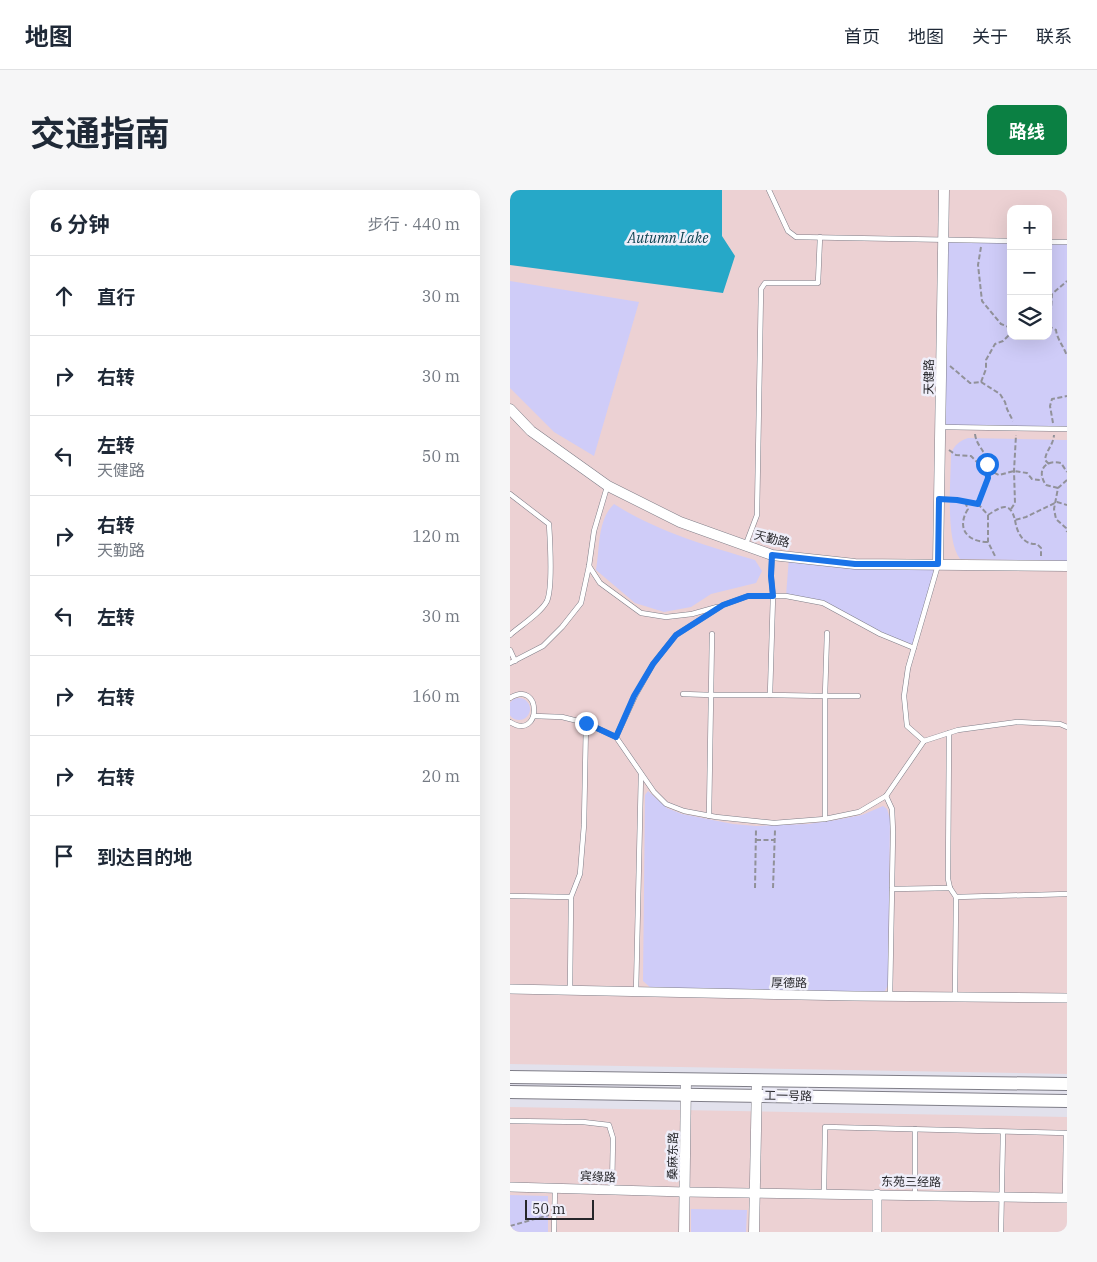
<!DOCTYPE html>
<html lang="zh">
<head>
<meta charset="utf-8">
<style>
  :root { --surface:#fff; --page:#f6f6f7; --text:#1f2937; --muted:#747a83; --line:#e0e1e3; --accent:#0b8043 }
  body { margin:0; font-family:"IBM Plex Serif","Noto Sans SC",serif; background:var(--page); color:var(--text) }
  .controls { position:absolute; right:15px; top:15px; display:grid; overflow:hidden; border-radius:10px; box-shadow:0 5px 20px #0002 }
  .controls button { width:45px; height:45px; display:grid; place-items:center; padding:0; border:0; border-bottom:1px solid var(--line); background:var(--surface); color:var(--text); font:25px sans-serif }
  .scale { position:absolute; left:15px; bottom:12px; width:69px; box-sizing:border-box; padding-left:5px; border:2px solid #26262a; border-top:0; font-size:14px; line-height:18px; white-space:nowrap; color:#26262a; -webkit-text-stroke:4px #efeef9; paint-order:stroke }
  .stop { position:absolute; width:15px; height:15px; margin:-11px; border:4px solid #1a73e8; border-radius:50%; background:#fff }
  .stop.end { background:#1a73e8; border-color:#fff; box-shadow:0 1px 5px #0008 }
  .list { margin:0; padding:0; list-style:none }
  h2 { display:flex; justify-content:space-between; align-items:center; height:65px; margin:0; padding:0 20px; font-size:21px }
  h2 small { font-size:16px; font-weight:400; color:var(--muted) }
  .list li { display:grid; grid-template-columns:32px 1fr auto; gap:15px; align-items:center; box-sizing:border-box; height:80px; padding:0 20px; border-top:1px solid var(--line) }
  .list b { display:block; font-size:19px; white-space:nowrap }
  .list p { margin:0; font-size:16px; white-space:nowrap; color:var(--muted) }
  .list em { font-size:16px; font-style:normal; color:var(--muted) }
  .icon { flex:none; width:28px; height:28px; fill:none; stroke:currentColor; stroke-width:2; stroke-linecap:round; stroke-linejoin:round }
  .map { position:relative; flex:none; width:557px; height:1042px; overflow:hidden; border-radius:10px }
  header { display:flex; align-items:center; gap:30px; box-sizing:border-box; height:70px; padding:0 25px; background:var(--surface); border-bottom:1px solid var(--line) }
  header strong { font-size:24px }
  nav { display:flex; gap:28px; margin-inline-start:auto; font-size:18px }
  .intro { display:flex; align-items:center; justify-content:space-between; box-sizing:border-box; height:120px; padding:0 30px }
  h1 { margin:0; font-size:35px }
  .button { padding:12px 22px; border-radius:10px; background:var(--accent); color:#fff; font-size:18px; font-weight:700 }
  main { display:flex; gap:30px; padding:0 30px }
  aside { flex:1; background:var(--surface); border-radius:10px; box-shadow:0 5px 20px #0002 }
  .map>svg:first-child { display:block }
  .education { fill:#ecd1d3; fill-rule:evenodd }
  .green { fill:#cfccf8 }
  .water { fill:#26a8c8 }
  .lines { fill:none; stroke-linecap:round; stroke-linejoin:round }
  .service-casing { stroke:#7f7e88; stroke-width:5.5 }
  .minor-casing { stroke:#7f7e88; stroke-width:10 }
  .tertiary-casing { stroke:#7f7e88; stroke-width:11 }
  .secondary-casing { stroke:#7f7e88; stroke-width:14 }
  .path { stroke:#919199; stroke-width:2; stroke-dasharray:5 2.5; stroke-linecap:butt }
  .service { stroke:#fff; stroke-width:4.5 }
  .minor { stroke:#fff; stroke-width:9 }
  .tertiary { stroke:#fff; stroke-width:10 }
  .secondary { stroke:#fff; stroke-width:12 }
  .route { stroke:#1a73e8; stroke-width:6 }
  .labels { text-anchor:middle; stroke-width:5; stroke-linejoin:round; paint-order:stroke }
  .street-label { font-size:12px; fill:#26262a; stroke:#efeef9 }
  .water-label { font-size:14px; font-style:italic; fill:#0b414f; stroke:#efeef9 }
</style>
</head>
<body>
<header>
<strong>地图</strong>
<nav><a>首页</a><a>地图</a><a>关于</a><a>联系</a></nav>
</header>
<div class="intro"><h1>交通指南</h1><a class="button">路线</a></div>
<main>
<aside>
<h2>6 分钟<small>步行 · 440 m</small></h2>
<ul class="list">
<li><svg class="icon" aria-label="ahead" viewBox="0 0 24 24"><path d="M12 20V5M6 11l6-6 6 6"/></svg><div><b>直行</b></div><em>30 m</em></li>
<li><svg class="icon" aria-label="right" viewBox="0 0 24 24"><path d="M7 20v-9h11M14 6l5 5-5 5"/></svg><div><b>右转</b></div><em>30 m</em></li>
<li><svg class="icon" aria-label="left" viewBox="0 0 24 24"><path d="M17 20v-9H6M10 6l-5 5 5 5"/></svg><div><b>左转</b><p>天健路</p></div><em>50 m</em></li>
<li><svg class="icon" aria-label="right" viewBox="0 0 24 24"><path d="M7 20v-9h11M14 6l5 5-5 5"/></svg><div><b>右转</b><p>天勤路</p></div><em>120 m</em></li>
<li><svg class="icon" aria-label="left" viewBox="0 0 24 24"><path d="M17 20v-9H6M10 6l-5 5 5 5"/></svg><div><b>左转</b></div><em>30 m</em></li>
<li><svg class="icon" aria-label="right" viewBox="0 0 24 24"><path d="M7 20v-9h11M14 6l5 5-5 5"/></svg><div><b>右转</b></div><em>160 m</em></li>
<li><svg class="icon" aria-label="right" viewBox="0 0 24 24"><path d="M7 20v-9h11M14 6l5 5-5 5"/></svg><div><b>右转</b></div><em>20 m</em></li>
<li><svg class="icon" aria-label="arrive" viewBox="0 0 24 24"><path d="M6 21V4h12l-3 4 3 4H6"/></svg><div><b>到达目的地</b></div></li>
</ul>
</aside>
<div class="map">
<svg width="557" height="1042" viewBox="0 0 557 1042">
  <rect width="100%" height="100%" fill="#e2e1ec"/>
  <g class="education">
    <path d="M 0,0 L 557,0 L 557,884 L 0,874 ZM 501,19 L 538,19 L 538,146 L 501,146 Z"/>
    <path d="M 0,917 L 557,927 L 557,1042 L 0,1042 Z"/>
  </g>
  <g class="green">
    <path d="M 433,50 L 501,51 L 501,146 L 538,146 L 538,52 L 557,52 L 557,239 L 430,237 Z"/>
    <path d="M 0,91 L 129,112 L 84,266 L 44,242 L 0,198 Z"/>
    <path d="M 458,248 L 557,250 L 557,371 L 450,369 C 435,349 441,289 441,263 C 445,255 449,251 458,248 Z"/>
    <path d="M 104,314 C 146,341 197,356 245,370 L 252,381 L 246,393 L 201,404 L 181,417 L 154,422 L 125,413 L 86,380 C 90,359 87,330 104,314 Z"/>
    <path d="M 279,367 L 428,374 L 404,458 L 370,444 L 313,413 L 276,406 Z"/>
    <circle cx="9" cy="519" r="11"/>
    <path d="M 138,601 L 157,618 L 172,624 L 223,634 L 246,636 L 298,634 L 326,630 L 352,625 L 373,616 L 377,619 L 380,629 L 378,795 L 375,801 L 371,803 L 142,799 L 133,791 L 135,605 Z"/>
    <path d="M 0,1005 L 38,1006 L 38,1042 L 0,1042 Z"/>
    <path d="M 181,1019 L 237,1020 L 236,1042 L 181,1042 Z"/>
  </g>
  <path class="water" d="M 0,0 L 212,0 L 212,46 L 225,66 L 213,103 L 0,75 Z"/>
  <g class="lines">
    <defs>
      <g id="service">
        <path d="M 259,0 L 278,41 L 286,47 L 501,51"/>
        <path d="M 538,52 L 557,52"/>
        <path d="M 431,237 L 557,239"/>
        <path d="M 0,304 L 39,334 C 40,350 43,397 37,411 C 31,423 10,436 0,445"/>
        <path d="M 236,354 L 247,325 L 251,99 L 255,93 L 308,93 L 310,47"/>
        <path d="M 262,366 L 261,386 L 263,406 L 260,505 L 315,506 L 315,629"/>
        <path d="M 79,376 L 90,393 L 131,423 L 156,427 L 182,424 L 207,417"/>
        <path d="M 317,443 L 315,506 L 348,506"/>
        <path d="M 404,458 L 370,444 L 313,413 L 276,406 L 238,406 L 213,415 L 166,445 L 143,474 L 125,506 L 106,547 L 144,602 L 156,614 L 174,621 L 206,627 L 264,633 L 315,629 L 349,622 L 376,606 L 414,551 L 448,540 L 507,532 L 550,534 L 557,537"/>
        <path d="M 0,460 L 5,471"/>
        <path d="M 0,473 L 33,456 L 52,437 L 71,413 L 79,376 L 84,341 L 97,297"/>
        <path d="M 173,504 L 201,505 L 202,444"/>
        <path d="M 0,508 C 32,488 32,552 0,532"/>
        <path d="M 24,526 L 52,527 L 76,533 L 106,547"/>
        <path d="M 439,543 L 438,689 L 440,698 L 446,707"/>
        <path d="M 414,551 L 397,536 L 394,506 L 398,478 L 428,375"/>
        <path d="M 376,606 L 382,619 L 383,642 L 380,807"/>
        <path d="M 199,626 L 201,505 L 260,505"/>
        <path d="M 382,699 L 440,698"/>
        <path d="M 0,706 L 61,707 L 60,800"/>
        <path d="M 61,707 L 70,684 L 74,635 L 76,533"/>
        <path d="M 126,802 L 131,584"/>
        <path d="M 445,807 L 446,707 L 557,704"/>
        <path d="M 0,931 L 73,932 L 99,935 L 103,948 L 102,1000"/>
        <path d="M 314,1003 L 315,937 L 557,943"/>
        <path d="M 405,1005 L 405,939"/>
        <path d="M 555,1008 L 556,943"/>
        <path d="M 44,1042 L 45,998"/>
        <path d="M 491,1042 L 493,942"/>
      </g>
      <g id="minor">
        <path d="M 0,799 L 344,806 L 557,808"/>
        <path d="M 0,997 L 175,1002 L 557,1008"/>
        <path d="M 367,1042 L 367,1004"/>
      </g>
      <g id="tertiary">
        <path d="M 0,219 L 21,241 L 98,296 L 170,332 L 262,365 L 345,374 L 557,376"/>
        <path d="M 428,374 L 434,0"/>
        <path d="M 174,1042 L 176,890"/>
        <path d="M 244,1042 L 247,890"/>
      </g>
      <g id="secondary">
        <path d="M 0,887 L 557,894"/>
        <path d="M 0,902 L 557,911"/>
      </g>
    </defs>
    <use href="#service" class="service-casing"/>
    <use href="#minor" class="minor-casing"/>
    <use href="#tertiary" class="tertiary-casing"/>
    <use href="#secondary" class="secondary-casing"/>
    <g class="path">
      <path d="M 471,57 L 468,75 L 472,111 L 491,134 L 501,138"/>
      <path d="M 538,121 L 541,120 L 542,104 L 557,91"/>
      <path d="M 538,136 L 546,140 C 547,149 554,157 557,166"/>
      <path d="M 440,176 L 460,193 L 471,192 L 476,179 L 476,170 L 485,154 L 493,151 L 501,143"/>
      <path d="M 471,192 L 490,204 L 495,212 L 497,219 L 503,231"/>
      <path d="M 543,233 L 540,216 L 542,209 L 557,206"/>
      <path d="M 465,244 C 466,253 471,257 475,265 C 483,286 473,295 468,314"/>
      <path d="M 439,260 L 446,265 L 461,266 L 472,277 L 489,285 L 504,281 L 517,283 L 522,289 L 529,290 L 531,287"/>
      <path d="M 539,274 L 535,270 C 536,260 543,256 544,245"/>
      <path d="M 557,290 L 548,298 L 544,319 L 546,329 L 556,338 L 557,342"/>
      <path d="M 548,298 L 536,295 C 526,281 535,269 551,273 L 557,282"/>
      <path d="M 438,309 L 468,314 L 478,325 C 492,316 500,311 505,330 L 516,327 L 547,312 L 557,315"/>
      <path d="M 455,312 L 458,319 C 446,338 457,352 478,352"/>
      <path d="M 501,319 L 505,313 L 504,281 L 506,245"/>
      <path d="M 478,325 L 478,352 L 485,366"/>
      <path d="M 505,330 C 507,343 513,355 527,354 L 531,358 L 531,366"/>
      <path d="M 246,650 L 265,650"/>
      <path d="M 245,698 L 246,639"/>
      <path d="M 263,698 L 265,640"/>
      <path d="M 0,1036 L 39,1025"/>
    </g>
    <use href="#service" class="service"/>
    <use href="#minor" class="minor"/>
    <use href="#tertiary" class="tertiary"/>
    <use href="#secondary" class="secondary"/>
  </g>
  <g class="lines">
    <path class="route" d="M 76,533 L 106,547 L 124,506 L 143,474 L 166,445 L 213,415 L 238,406 L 263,406 L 261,386 L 262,365 L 345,374 L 428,374 L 429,309 L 447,310 L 468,314 L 478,288 L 477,274"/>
  </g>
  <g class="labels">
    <g class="street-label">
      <text transform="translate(419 187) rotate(-89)" y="4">天健路</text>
      <text transform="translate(262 349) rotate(14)" y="4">天勤路</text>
      <text transform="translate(279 793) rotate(1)" y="4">厚德路</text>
      <text transform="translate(278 906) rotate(1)" y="4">工一号路</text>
      <text transform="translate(163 966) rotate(-89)" y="4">桑麻东路</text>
      <text transform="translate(88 987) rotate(2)" y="4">宾缘路</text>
      <text transform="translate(401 992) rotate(1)" y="4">东苑三经路</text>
    </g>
    <g class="water-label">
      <text x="158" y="53">Autumn Lake</text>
    </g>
  </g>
</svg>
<div class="controls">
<button>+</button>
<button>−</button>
<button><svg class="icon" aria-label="layers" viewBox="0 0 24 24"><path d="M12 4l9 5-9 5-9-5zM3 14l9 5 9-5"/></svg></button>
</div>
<div class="scale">50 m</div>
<div class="stop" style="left:477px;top:274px"></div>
<div class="stop end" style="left:76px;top:533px"></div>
</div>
</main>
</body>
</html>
